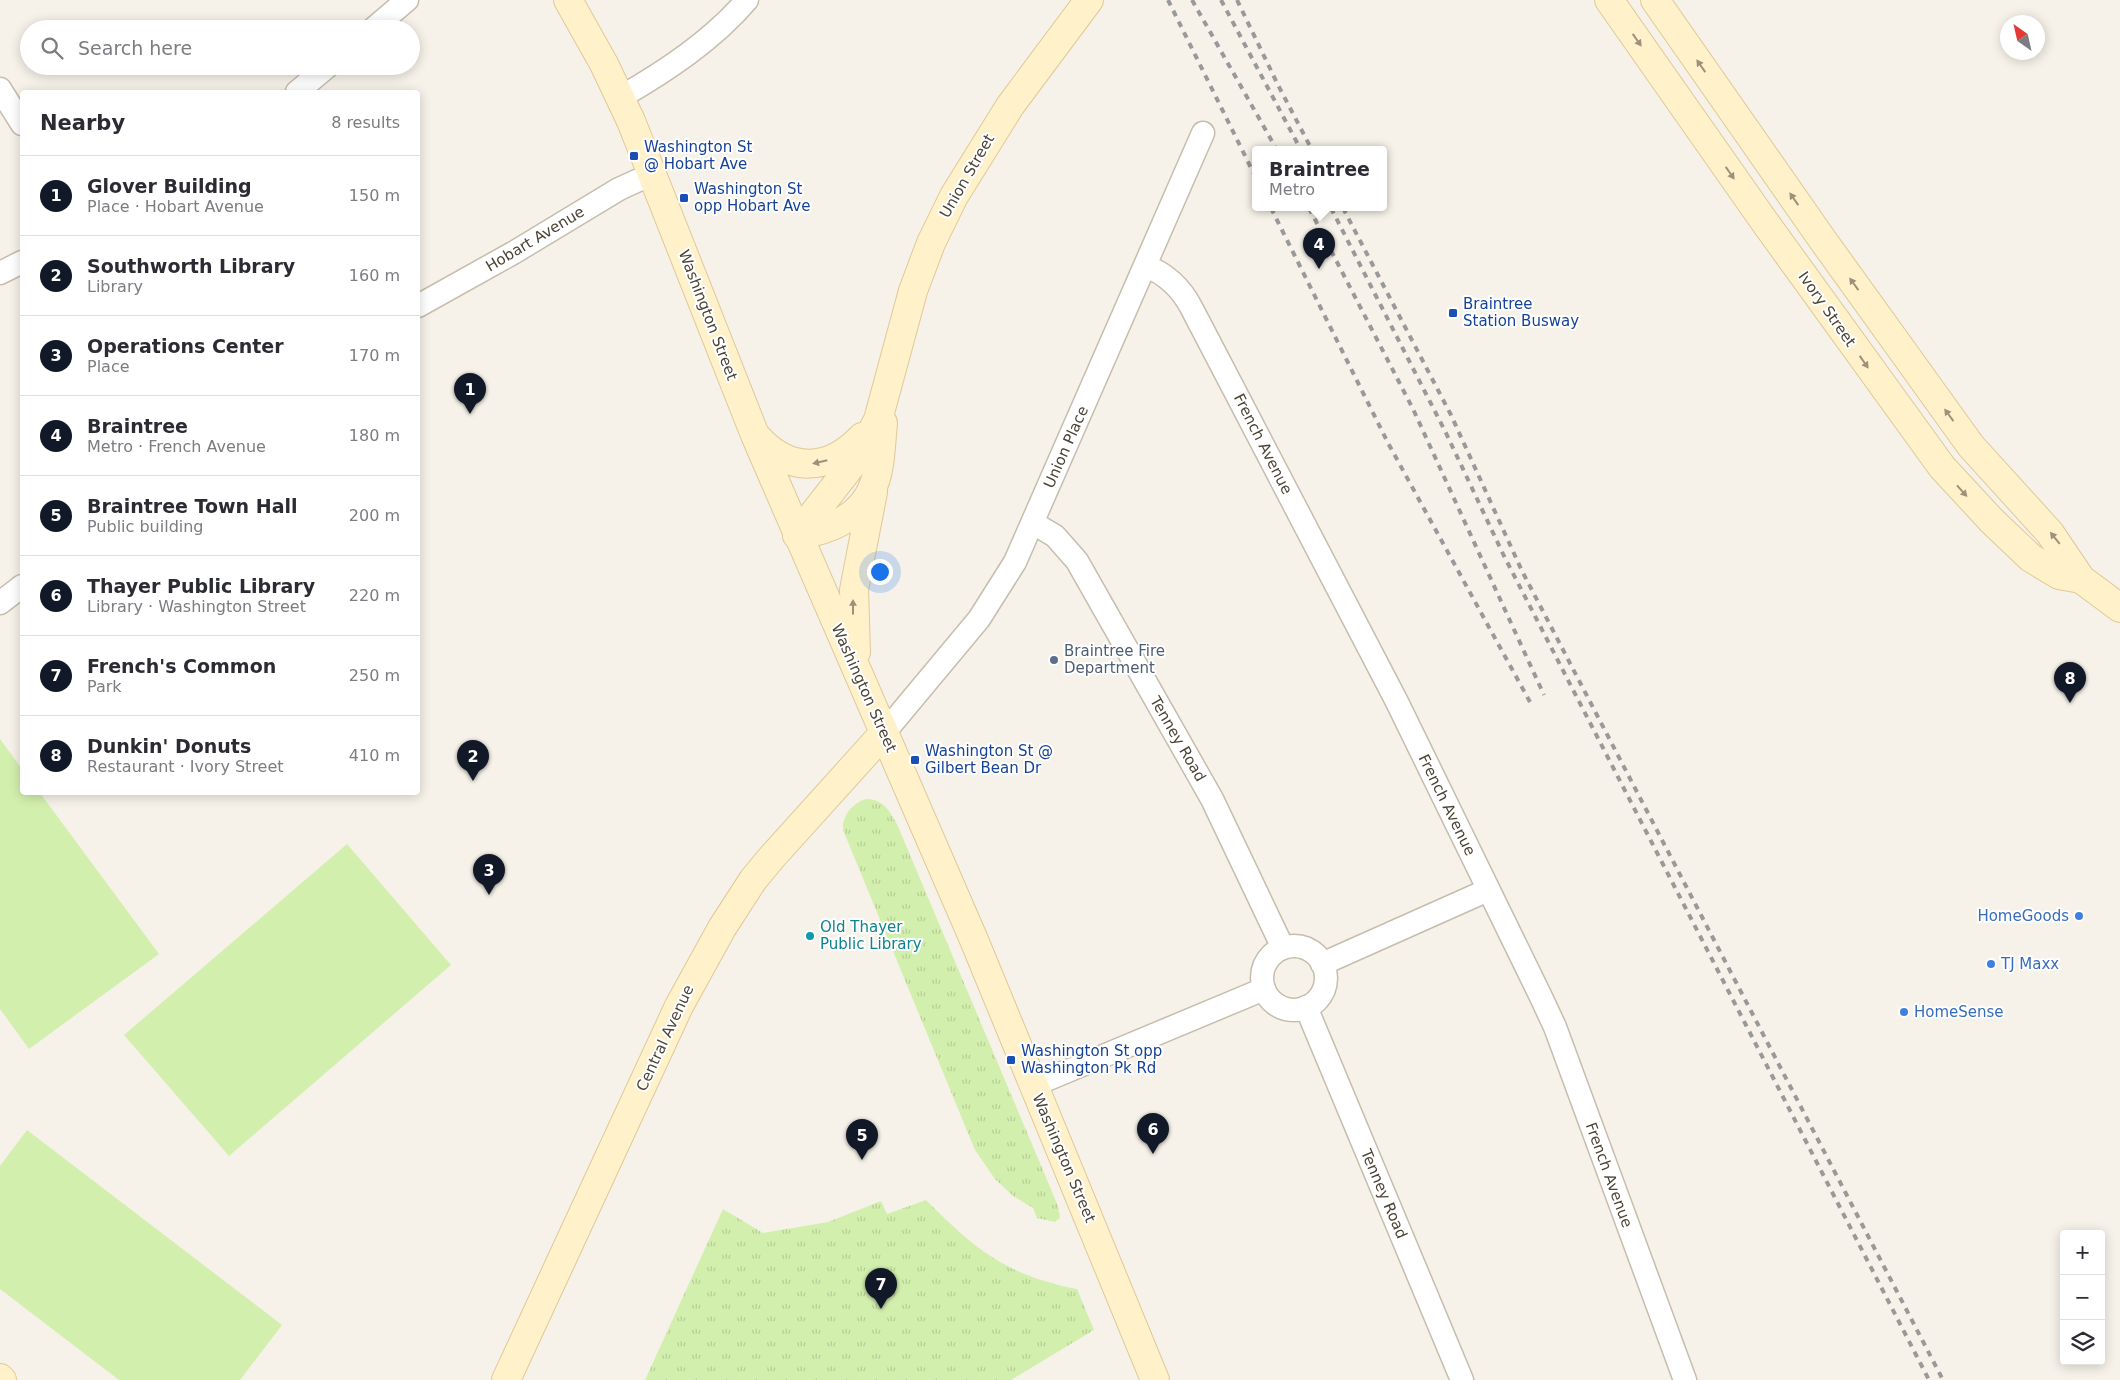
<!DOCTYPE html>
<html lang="en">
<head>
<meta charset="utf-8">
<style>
  :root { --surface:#fff; --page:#f2f2f3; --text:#2b2b33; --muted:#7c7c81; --line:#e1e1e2; --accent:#111827 }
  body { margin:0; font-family:"DejaVu Sans",sans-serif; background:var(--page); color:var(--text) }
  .controls { position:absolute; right:15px; bottom:15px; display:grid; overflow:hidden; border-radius:5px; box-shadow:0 2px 12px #0003 }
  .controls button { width:45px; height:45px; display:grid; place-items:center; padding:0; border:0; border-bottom:1px solid var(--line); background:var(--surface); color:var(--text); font:25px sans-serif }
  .compass { position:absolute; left:2000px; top:15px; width:45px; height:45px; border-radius:50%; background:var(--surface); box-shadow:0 2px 12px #0003; rotate:326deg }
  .you { position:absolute; left:879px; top:571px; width:18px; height:18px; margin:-12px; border:4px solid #fff; border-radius:50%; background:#1a73e8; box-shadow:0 0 0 8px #1a73e833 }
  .badge { display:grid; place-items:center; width:32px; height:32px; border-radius:50%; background:var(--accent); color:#fff; font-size:16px; font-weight:700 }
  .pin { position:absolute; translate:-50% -41px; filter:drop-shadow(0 1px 2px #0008) }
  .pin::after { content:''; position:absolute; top:26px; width:18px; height:15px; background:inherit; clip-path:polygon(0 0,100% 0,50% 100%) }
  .popup { position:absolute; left:1252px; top:146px; width:135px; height:65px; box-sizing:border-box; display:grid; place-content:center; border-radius:5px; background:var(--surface); filter:drop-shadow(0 1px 4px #0005); font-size:16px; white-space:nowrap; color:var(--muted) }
  .popup b { font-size:19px; color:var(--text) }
  .popup::after { content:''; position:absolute; left:50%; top:100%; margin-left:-10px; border:10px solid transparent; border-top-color:var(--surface) }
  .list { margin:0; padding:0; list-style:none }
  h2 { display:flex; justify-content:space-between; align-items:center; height:65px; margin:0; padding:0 20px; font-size:21px }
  h2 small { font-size:16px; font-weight:400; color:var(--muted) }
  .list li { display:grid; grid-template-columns:32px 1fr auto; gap:15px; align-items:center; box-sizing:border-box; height:80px; padding:0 20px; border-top:1px solid var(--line) }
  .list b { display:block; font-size:19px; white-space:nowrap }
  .list p { margin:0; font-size:16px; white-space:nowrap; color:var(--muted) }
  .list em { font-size:16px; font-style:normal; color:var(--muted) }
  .icon { flex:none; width:28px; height:28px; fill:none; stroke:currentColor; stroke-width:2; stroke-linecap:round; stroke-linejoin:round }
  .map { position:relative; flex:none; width:2120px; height:1380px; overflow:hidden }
  .search { position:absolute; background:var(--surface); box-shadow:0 2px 12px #0003; left:20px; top:20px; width:400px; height:55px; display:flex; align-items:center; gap:12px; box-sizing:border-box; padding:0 18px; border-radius:28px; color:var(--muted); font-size:19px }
  .panel { position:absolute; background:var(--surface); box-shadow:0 2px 12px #0003; left:20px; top:90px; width:400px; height:705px; border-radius:5px }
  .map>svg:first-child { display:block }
  .grass { fill:url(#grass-tufts) }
  .pitch { fill:#d3efae }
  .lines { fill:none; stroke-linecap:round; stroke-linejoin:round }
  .street-casing { stroke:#c6bdad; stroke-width:25 }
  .secondary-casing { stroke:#dfc996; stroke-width:30 }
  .street { stroke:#fff; stroke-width:22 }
  .secondary { stroke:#fff1ca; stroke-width:28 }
  .rail { stroke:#999; stroke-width:4; stroke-dasharray:6 6; stroke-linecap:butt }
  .oneway { fill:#9c9179 }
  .transit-dot { fill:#1a4fb4; stroke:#fff; stroke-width:2 }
  .service-dot { fill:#5c6f8a; stroke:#fff; stroke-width:2 }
  .shop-dot { fill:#3f7fe0; stroke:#fff; stroke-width:2 }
  .culture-dot { fill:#0f9aa8; stroke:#fff; stroke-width:2 }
  .labels { text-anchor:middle; stroke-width:4; stroke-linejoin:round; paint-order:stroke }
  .transit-label { font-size:15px; fill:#164399; stroke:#fff; text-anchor:start }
  .street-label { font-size:15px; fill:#4b4336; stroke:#fff }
  .service-label { font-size:15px; fill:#4e5e75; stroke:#fff; text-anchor:start }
  .shop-label { font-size:15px; fill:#366cbe; stroke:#fff; text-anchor:start }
  .culture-label { font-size:15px; fill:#0d838f; stroke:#fff; text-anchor:start }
</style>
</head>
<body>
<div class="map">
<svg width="2120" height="1380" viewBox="0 0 2120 1380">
  <defs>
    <pattern id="grass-tufts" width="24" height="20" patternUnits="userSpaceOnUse" patternTransform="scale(1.25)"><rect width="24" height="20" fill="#d3efae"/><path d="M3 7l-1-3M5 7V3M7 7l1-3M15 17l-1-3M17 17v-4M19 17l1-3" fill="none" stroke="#b7ce96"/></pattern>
  </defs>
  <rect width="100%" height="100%" fill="#f6f2e9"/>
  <g class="grass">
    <path d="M 866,799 C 883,799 889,810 897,824 L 1058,1206 L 1060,1218 L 1055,1222 L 1037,1218 L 1033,1208 L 1013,1196 L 995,1179 L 975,1150 L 843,830 C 842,816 852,803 866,799 Z"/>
    <path d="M 926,1200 C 976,1250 1006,1275 1077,1289 L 1094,1330 L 1011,1380 L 645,1380 L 723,1209 L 763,1233 L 828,1222 L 881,1201 L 887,1214 Z"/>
  </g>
  <g class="pitch">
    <path d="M 0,739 L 22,769 L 22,792 L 40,793 L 159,954 L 29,1049 L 0,1009 Z"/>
    <path d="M 347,844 L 451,965 L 229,1156 L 124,1035 Z"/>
    <path d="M 27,1130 L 282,1325 L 240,1380 L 119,1380 L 0,1289 L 0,1166 Z"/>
  </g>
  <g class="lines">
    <defs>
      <g id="street">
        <path d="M 373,29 L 407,0"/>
        <path d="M 0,89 L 22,124"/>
        <path d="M 297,92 L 328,66"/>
        <path d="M 621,97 C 666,71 713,40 747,0"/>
        <path d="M 1146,266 C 1166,274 1181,288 1191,307 L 1397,702 L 1541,997 L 1555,1027 L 1685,1380"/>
        <path d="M 0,273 L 22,262"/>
        <path d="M 418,306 L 513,253 L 619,189 L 654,173"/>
        <path d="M 1033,523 L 1055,536 L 1077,561 L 1212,799 L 1283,948"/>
        <path d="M 0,603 L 22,586"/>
        <path d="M 884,733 L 979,619 L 1015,562 L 1203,133"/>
        <circle cx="1294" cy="978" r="32"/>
        <path d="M 1322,964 L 1488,890"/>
        <path d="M 1306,1007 L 1462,1380"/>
        <path d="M 1034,1085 L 1264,989"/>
      </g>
      <g id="secondary">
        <path d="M 568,0 L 604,64 L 631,121 L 755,435 L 974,940 L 1155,1380"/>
        <path d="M 1609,0 L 1764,221 L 1942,467 L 1992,521 L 2031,558 L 2059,575 L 2081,579"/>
        <path d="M 1655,0 L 1822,239 L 1971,446 L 2050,533 L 2081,579 L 2120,608"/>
        <path d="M 757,437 C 789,473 829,472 862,437"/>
        <path d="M 797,535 L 858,457 L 878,420 L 913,291 L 931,243 L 954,196 L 1010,106 L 1089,0"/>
        <path d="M 797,535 C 829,531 863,517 874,484 C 881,466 881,442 883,423"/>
        <path d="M 856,652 L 854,590 L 873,492"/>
        <path d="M 0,1378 L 2,1380"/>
        <path d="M 506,1380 L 679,1006 L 722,928 L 753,880 L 772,857 L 884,733"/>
      </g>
    </defs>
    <use href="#street" class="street-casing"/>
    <use href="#secondary" class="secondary-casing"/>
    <use href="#street" class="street"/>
    <use href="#secondary" class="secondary"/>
    <g class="rail">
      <path d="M 1168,0 L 1255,176"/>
      <path d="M 1192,0 L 1277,150"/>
      <path d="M 1221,0 L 1301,150"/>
      <path d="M 1237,0 L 1278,85 L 1312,150"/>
      <path d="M 1271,208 L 1388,443 L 1530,702"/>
      <path d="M 1309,208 L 1413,409 L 1544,695"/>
      <path d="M 1331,208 L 1446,433 L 1504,556 L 1929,1380"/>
      <path d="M 1343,208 L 1451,415 L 1522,571 L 1943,1380"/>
    </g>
  </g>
  <defs><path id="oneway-solid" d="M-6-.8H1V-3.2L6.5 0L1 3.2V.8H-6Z" transform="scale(1.25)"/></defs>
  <g class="oneway">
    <use href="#oneway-solid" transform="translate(1637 40) rotate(55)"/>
    <use href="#oneway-solid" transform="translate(1701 66) rotate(-125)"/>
    <use href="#oneway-solid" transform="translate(1730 173) rotate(55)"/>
    <use href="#oneway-solid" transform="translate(1794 199) rotate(-125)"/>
    <use href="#oneway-solid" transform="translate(1854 284) rotate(-126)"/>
    <use href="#oneway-solid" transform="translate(1864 362) rotate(55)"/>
    <use href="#oneway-solid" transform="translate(1949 415) rotate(-126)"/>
    <use href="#oneway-solid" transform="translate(820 462) rotate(167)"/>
    <use href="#oneway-solid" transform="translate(1962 491) rotate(48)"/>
    <use href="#oneway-solid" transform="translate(2055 538) rotate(-129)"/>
    <use href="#oneway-solid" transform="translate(853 607) rotate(-90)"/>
  </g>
  <g class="transit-dot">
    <rect x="629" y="151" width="10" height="10" rx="2.5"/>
    <rect x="679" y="193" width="10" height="10" rx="2.5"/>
    <rect x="1448" y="308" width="10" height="10" rx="2.5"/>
    <rect x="910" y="755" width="10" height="10" rx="2.5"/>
    <rect x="1006" y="1055" width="10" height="10" rx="2.5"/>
  </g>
  <circle class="service-dot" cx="1054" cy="660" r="5"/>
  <g class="shop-dot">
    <circle cx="2079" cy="916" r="5"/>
    <circle cx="1991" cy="964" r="5"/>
    <circle cx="1904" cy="1012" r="5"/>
  </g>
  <circle class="culture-dot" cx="810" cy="936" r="5"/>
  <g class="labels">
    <g class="transit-label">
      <text x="644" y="152">Washington St<tspan x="644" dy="17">@ Hobart Ave</tspan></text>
      <text x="694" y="194">Washington St<tspan x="694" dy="17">opp Hobart Ave</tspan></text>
      <text x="1463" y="309">Braintree<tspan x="1463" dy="17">Station Busway</tspan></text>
      <text x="925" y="756">Washington St @<tspan x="925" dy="17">Gilbert Bean Dr</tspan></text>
      <text x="1021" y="1056">Washington St opp<tspan x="1021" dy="17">Washington Pk Rd</tspan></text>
    </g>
    <g class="street-label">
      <text transform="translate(967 176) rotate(-60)" y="5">Union Street</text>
      <text transform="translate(535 239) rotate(-31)" y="5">Hobart Avenue</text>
      <text transform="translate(1827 309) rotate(55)" y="5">Ivory Street</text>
      <text transform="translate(708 315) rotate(69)" y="5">Washington Street</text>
      <text transform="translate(1263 444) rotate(63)" y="5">French Avenue</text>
      <text transform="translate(1066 447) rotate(-66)" y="5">Union Place</text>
      <text transform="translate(864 688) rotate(66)" y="5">Washington Street</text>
      <text transform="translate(1178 739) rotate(60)" y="5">Tenney Road</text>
      <text transform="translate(1447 805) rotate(64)" y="5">French Avenue</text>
      <text transform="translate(665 1038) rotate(-65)" y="5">Central Avenue</text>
      <text transform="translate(1064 1158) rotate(67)" y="5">Washington Street</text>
      <text transform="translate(1609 1175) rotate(70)" y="5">French Avenue</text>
      <text transform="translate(1384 1194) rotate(67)" y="5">Tenney Road</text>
    </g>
    <g class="service-label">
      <text x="1064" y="656">Braintree Fire<tspan x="1064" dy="17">Department</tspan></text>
    </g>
    <g class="shop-label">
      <text x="2069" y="921" text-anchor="end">HomeGoods</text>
      <text x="2001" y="969">TJ Maxx</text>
      <text x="1914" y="1017">HomeSense</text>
    </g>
    <g class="culture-label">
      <text x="820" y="932">Old Thayer<tspan x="820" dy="17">Public Library</tspan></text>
    </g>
  </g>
</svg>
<div class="controls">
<button>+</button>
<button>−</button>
<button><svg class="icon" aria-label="layers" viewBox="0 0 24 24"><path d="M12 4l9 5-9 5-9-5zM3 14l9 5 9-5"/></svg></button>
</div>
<svg class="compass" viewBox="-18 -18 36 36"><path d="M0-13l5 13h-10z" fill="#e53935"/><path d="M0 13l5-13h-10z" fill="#7c7c81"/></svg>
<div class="you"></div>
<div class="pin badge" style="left:470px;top:414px">1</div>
<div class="pin badge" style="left:473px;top:781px">2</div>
<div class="pin badge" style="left:489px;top:895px">3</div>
<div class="pin badge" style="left:1319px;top:269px">4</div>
<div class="popup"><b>Braintree</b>Metro</div>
<div class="pin badge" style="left:862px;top:1160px">5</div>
<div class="pin badge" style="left:1153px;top:1154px">6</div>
<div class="pin badge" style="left:881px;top:1309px">7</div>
<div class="pin badge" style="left:2070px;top:703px">8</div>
<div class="search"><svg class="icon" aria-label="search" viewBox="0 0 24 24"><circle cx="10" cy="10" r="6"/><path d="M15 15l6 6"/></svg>Search here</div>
<section class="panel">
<h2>Nearby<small>8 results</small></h2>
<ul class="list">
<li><span class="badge">1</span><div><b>Glover Building</b><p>Place · Hobart Avenue</p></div><em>150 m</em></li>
<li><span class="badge">2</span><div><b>Southworth Library</b><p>Library</p></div><em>160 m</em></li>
<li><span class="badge">3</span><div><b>Operations Center</b><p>Place</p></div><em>170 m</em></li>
<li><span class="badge">4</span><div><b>Braintree</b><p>Metro · French Avenue</p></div><em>180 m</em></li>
<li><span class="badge">5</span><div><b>Braintree Town Hall</b><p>Public building</p></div><em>200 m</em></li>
<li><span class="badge">6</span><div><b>Thayer Public Library</b><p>Library · Washington Street</p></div><em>220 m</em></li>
<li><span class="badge">7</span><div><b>French's Common</b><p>Park</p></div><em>250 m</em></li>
<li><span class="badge">8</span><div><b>Dunkin' Donuts</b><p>Restaurant · Ivory Street</p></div><em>410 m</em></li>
</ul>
</section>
</div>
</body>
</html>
